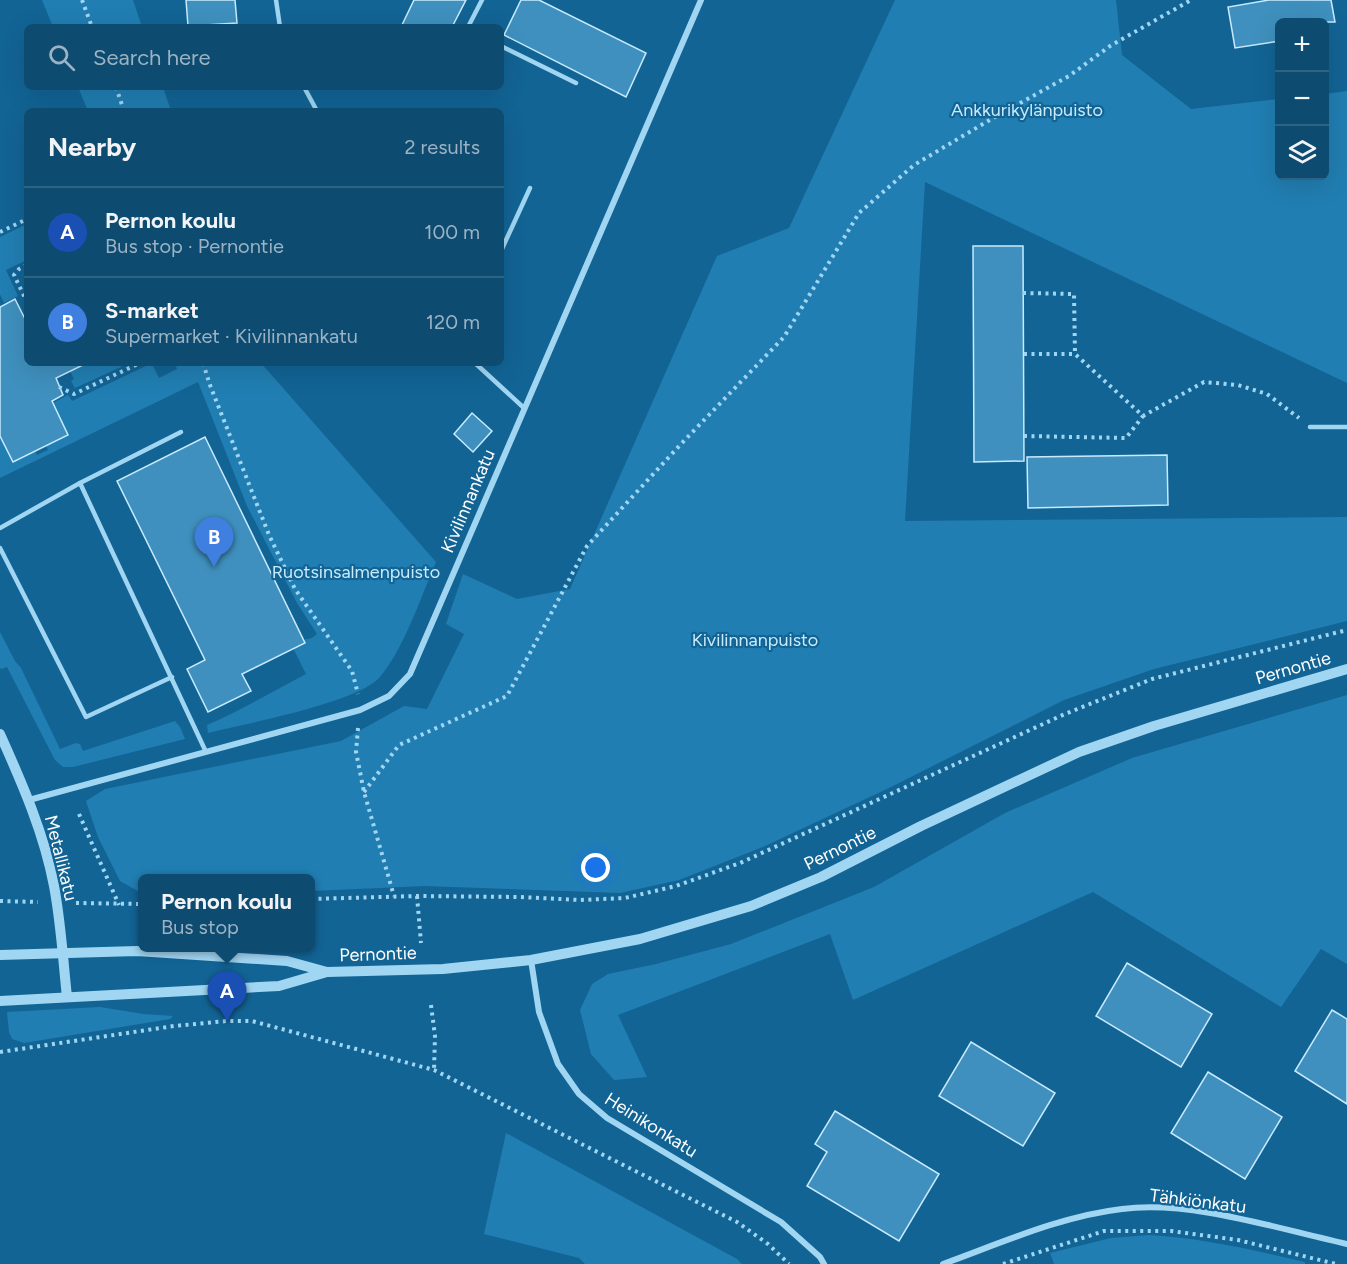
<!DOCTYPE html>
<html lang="en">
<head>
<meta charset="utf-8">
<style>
  :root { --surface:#0e4b70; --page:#175275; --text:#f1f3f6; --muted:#9bb3c3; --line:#2e6383; --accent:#95b2f1 }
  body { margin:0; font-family:Figtree,sans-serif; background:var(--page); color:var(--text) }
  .controls { position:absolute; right:18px; top:18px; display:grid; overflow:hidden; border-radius:9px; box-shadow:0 6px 24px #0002 }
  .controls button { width:54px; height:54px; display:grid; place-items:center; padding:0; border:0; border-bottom:2px solid var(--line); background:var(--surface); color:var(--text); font:30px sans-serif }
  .you { position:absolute; left:596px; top:868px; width:21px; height:21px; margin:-15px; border:4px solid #fff; border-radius:50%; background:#1a73e8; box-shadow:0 0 0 9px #1a73e833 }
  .badge { display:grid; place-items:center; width:39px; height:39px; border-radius:50%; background:var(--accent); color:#fff; font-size:20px; font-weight:700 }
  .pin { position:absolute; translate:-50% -50px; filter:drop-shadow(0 2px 3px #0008) }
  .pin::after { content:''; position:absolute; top:32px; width:21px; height:18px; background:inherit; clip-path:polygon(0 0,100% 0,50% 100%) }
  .popup { position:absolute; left:138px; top:874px; width:177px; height:78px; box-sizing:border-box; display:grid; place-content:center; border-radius:9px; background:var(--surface); filter:drop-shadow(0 2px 4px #0005); font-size:20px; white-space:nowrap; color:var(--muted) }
  .popup b { font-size:22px; color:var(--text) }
  .popup::after { content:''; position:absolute; left:50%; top:100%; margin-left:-12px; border:12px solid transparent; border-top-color:var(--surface) }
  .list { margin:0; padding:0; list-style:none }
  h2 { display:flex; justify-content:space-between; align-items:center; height:78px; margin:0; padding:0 24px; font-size:26px }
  h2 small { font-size:20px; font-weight:400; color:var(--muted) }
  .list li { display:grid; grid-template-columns:39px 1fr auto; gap:18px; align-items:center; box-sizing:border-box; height:90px; padding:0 24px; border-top:2px solid var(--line) }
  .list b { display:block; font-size:22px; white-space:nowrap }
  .list p { margin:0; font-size:20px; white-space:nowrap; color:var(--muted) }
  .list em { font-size:20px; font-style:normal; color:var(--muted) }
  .icon { flex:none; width:33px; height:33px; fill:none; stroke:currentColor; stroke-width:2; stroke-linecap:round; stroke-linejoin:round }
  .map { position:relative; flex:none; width:1347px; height:1264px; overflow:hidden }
  .search { position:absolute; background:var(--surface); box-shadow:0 6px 24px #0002; left:24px; top:24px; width:480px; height:66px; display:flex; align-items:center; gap:15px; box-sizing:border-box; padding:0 21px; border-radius:9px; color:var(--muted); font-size:22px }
  .panel { position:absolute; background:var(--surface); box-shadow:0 6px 24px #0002; left:24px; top:108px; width:480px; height:258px; border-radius:9px }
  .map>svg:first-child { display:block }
  .green { fill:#217eb2 }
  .building { fill:#3f90be; stroke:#c8eafd; stroke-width:1.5 }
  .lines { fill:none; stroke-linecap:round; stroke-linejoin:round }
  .path { stroke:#a1d6f3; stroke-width:4; stroke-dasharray:3 4.5; stroke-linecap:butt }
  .service { stroke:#a1d6f3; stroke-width:4.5 }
  .minor { stroke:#a1d6f3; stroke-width:6 }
  .tertiary { stroke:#a1d6f3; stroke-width:10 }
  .labels { text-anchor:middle; stroke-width:4.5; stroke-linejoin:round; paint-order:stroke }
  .park-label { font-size:18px; fill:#c8eafd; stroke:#126495 }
  .street-label { font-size:18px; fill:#fff; stroke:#126495 }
</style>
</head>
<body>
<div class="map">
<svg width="1347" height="1264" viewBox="0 0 1347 1264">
  <rect width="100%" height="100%" fill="#126495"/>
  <g class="green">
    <path d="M 42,0 L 133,0 L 142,27 L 53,27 Z"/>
    <path d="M 895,0 L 1116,0 L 1122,55 L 1191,109 L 1279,99 L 1280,176 L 1324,176 L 1325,94 L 1347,91 L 1347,383 L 925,182 L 905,521 L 1347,517 L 1347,621 L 1154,669 L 1064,700 L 889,788 L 765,846 L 679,880 L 620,893 L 425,886 L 311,891 L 311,878 L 143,878 L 143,894 L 120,881 L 98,837 L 86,801 L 105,789 L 341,741 L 404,706 L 427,709 L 464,634 L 446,624 L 463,574 L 517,599 L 570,589 L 717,256 L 789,228 Z"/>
    <path d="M 78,87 L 163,87 L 171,111 L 88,111 Z"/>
    <path d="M 27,224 L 27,260 L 6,270 L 18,296 L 4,303 L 0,294 L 0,237 Z"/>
    <path d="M 87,363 L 122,363 L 123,364 L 121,367 L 75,388 L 71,381 L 74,379 L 70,371 Z"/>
    <path d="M 175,363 L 261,363 L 436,562 C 421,597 403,651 379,678 C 356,703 244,724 208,733 L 207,725 C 242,710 273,691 306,674 L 293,648 L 306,643 L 303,640 L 312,638 L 317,634 L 297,603 L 247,506 L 198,382 L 0,478 L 0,436 L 13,462 L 35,451 L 37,455 L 48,450 L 46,446 L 68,435 L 53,403 L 68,395 L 72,401 L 148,365 L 153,366 L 159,378 L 177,369 Z"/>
    <path d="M 0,632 L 15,661 L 21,668 L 60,749 L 76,743 L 80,744 L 83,751 L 175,721 L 180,727 L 185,739 L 73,767 L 63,767 L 55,760 L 7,667 L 1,669 L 0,668 Z"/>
    <path d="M 1347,695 L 1347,964 L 1321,949 L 1281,1007 L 1093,892 L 853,1000 L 830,934 L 618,1015 L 647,1077 L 614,1080 L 591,1054 L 580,1010 L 592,984 L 608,974 L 656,964 L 731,944 L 874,887 L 1005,813 L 1132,758 Z"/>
    <path d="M 100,1007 L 143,1014 L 173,1016 L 170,1019 L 24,1043 L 12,1039 L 9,1032 L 7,1012 Z"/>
    <path d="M 506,1133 L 737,1259 L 742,1264 L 585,1264 L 579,1258 L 484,1234 Z"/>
    <path d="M 1149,1235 C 1203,1238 1253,1250 1305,1262 L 1305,1264 L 1054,1264 L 1050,1253 L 1111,1238 Z"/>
  </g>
  <g class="building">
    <path d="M 186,0 L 235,0 L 237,23 L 188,26 Z"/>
    <path d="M 414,0 L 466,0 L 452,27 L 401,27 Z"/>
    <path d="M 521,0 L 539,0 L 646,53 L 626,97 L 504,35 Z"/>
    <path d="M 1269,0 L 1331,0 L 1335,22 L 1280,22 L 1280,41 L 1235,48 L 1228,7 Z"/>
    <path d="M 973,246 L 1023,246 L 1024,461 L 974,462 Z"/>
    <path d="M 15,299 L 27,323 L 27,363 L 87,363 L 56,378 L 63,395 L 52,401 L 68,435 L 13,462 L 0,436 L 0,307 Z"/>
    <path d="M 472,413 L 492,431 L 473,452 L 454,434 Z"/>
    <path d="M 205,437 L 305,643 L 242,674 L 251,691 L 208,712 L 187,669 L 205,660 L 117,481 Z"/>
    <path d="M 1167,455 L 1168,505 L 1028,508 L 1027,457 Z"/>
    <path d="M 1127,963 L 1212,1014 L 1181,1067 L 1096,1016 Z"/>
    <path d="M 1332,1010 L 1347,1019 L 1347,1104 L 1295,1071 Z"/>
    <path d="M 971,1042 L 1055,1093 L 1023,1146 L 939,1096 Z"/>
    <path d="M 1208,1072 L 1282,1117 L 1245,1179 L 1171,1133 Z"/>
    <path d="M 835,1111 L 939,1174 L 899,1241 L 807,1186 L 827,1152 L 815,1144 Z"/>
  </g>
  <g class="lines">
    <g class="path">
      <path d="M 82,0 L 92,27"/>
      <path d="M 116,87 L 124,111"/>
      <path d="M 0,232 L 27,219"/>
      <path d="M 27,265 L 19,269 L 14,275 L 27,302"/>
      <path d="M 1023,293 L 1074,294 L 1075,354 L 1143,416 L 1204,382 L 1238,385 L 1267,394 L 1299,418"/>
      <path d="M 25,319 L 27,318"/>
      <path d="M 1024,354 L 1075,354"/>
      <path d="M 203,363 L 210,385 L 269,535 L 295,589 L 352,671 L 358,694"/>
      <path d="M 59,387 L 74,394 L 140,363"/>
      <path d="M 1024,436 L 1126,438 L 1143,416"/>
      <path d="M 358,728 L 356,752 L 364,792 L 394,896"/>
      <path d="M 364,792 L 399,745 L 507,696 L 587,546 L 681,444 L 784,337 L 859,213 L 914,165 L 993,118 L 1069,76 L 1110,46 L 1191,0"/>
      <path d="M 79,814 L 119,905"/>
      <path d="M 417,896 L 421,943"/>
      <path d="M 311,899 L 417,896 L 520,897 L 580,900 L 625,898 L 676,886 L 740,863 L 1065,714 L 1152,679 L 1347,630"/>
      <path d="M 0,901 L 38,902"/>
      <path d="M 76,903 L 143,904"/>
      <path d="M 431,1005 L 435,1036 L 434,1070"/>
      <path d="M 0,1052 L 174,1026 L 227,1021 L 252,1021 L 434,1070 L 737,1222 L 768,1244 L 789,1264"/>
      <path d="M 1003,1264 L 1104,1231 L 1171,1231 L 1238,1240 L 1336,1264"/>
    </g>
    <g class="service">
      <path d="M 276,0 L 280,27"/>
      <path d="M 468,27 L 482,0"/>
      <path d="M 501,46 L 576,83"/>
      <path d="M 304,87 L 317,111"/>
      <path d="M 501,251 L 530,188"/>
      <path d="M 475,363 L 524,408"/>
      <path d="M 1310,427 L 1347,427"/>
      <path d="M 80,483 L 181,432"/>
      <path d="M 0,528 L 80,483 L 206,752"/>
      <path d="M 0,548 L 86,717 L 172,677"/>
    </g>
    <g class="minor">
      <path d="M 29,800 L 360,710 L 389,696 L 410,674 L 701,0"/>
      <path d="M 531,960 L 539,1012 L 558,1064 L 579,1094 L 607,1118 L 781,1222 L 820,1257 L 824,1264"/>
      <path d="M 943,1264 C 1001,1243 1061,1216 1122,1209 C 1192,1200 1278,1229 1347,1244"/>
    </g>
    <g class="tertiary">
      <path d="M 0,734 C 22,783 44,833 54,886 C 61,923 63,960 67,997"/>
      <path d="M 0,955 L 137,951 L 287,961 L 327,972"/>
      <path d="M 0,1001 L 279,986 L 327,972 L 443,969 L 531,960 L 640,939 L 751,906 L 821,877 L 921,826 L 1079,752 L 1154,726 L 1347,669"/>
    </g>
  </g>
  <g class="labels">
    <g class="park-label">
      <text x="1027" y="116">Ankkurikylänpuisto</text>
      <text x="356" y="578">Ruotsinsalmenpuisto</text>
      <text x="755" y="646">Kivilinnanpuisto</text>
    </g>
    <g class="street-label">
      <text transform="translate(468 501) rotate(-67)" y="6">Kivilinnankatu</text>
      <text transform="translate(1293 668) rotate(-16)" y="6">Pernontie</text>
      <text transform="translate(840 848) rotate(-26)" y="6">Pernontie</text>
      <text transform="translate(61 858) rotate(76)" y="6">Metallikatu</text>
      <text transform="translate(378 954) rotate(-2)" y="6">Pernontie</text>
      <text transform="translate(651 1125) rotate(32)" y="6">Heinikonkatu</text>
      <text transform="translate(1198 1201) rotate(7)" y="6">Tähkiönkatu</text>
    </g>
  </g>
</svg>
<div class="controls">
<button>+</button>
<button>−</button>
<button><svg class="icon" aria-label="layers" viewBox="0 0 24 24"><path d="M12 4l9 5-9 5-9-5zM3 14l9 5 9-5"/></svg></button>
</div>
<div class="you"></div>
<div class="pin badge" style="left:227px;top:1021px;background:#1a4fb4">A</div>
<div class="popup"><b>Pernon koulu</b>Bus stop</div>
<div class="pin badge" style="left:214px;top:567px;background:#3f7fe0">B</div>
<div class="search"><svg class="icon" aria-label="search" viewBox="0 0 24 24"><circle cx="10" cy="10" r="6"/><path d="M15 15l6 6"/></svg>Search here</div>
<section class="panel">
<h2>Nearby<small>2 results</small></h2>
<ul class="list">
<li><span class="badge" style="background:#1a4fb4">A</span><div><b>Pernon koulu</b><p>Bus stop · Pernontie</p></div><em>100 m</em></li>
<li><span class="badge" style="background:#3f7fe0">B</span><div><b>S-market</b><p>Supermarket · Kivilinnankatu</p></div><em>120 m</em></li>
</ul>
</section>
</div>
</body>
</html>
